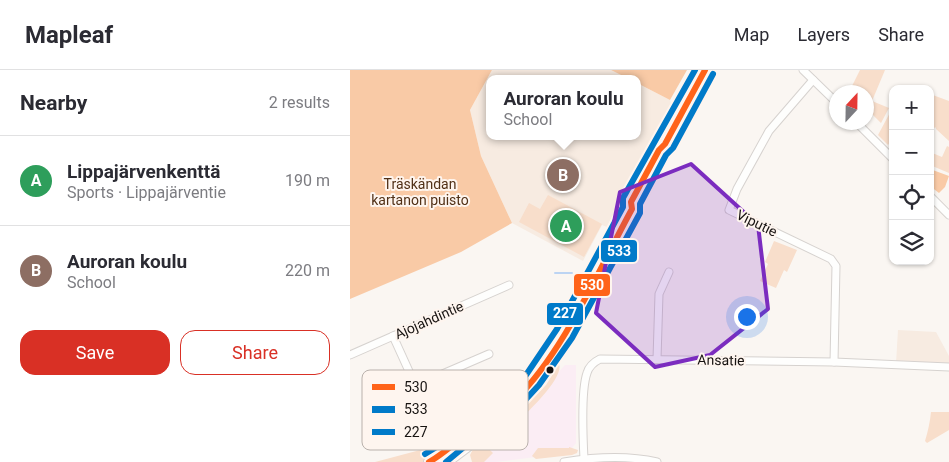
<!DOCTYPE html>
<html lang="en">
<head>
<meta charset="utf-8">
<style>
  :root { --surface:#fff; --page:#f2f2f3; --text:#2b2b33; --muted:#7c7c81; --line:#e1e1e2; --accent:#d93025 }
  body { margin:0; font-family:Roboto,sans-serif; background:var(--page); color:var(--text) }
  .controls { position:absolute; right:15px; top:15px; display:grid; overflow:hidden; border-radius:10px; box-shadow:0 1px 4px #0004 }
  .controls button { width:45px; height:45px; display:grid; place-items:center; padding:0; border:0; border-bottom:1px solid var(--line); background:var(--surface); color:var(--text); font:25px sans-serif }
  .compass { position:absolute; left:479px; top:15px; width:45px; height:45px; border-radius:50%; background:var(--surface); box-shadow:0 1px 4px #0004; rotate:22deg }
  .you { position:absolute; left:396px; top:246px; width:18px; height:18px; margin:-12px; border:4px solid #fff; border-radius:50%; background:#1a73e8; box-shadow:0 0 0 8px #1a73e833 }
  .badge { display:grid; place-items:center; width:32px; height:32px; border-radius:50%; background:var(--accent); color:#fff; font-size:16px; font-weight:700 }
  .pin { position:absolute; translate:-50% -50%; border:2px solid #fff; box-shadow:0 1px 5px #0006 }
  .popup { position:absolute; left:136px; top:5px; width:155px; height:65px; box-sizing:border-box; display:grid; place-content:center; border-radius:10px; background:var(--surface); filter:drop-shadow(0 1px 4px #0005); font-size:16px; white-space:nowrap; color:var(--muted) }
  .popup b { font-size:19px; color:var(--text) }
  .popup::after { content:''; position:absolute; left:50%; top:100%; margin-left:-10px; border:10px solid transparent; border-top-color:var(--surface) }
  .list { margin:0; padding:0; list-style:none }
  h2 { display:flex; justify-content:space-between; align-items:center; height:65px; margin:0; padding:0 20px; font-size:21px }
  h2 small { font-size:16px; font-weight:400; color:var(--muted) }
  .list li { display:grid; grid-template-columns:32px 1fr auto; gap:15px; align-items:center; box-sizing:border-box; height:90px; padding:0 20px; border-top:1px solid var(--line) }
  .list b { display:block; font-size:19px; white-space:nowrap }
  .list p { margin:0; font-size:16px; white-space:nowrap; color:var(--muted) }
  .list em { font-size:16px; font-style:normal; color:var(--muted) }
  .actions { display:flex; gap:10px; padding:15px 20px }
  .actions a { flex:1; padding:11px 0; border:1px solid var(--accent); border-radius:15px; text-align:center; font-size:18px; color:var(--accent) }
  .actions .main { background:var(--accent); color:#fff }
  .icon { flex:none; width:28px; height:28px; fill:none; stroke:currentColor; stroke-width:2; stroke-linecap:round; stroke-linejoin:round }
  .map { position:relative; flex:none; width:599px; height:392px; overflow:hidden }
  header { display:flex; align-items:center; gap:30px; box-sizing:border-box; height:70px; padding:0 25px; background:var(--surface); border-bottom:1px solid var(--line) }
  header strong { font-size:24px }
  nav { display:flex; gap:28px; margin-inline-start:auto; font-size:18px }
  main { display:flex }
  aside { flex:1; background:var(--surface) }
  .map>svg:first-child { display:block }
  .commercial { fill:#fbedf4 }
  .education { fill:#f7ebe1 }
  .green { fill:#f8decb }
  .forest { fill:#f9caa6 }
  .lines { fill:none; stroke-linecap:round; stroke-linejoin:round }
  .stream { stroke:#bcd4f3; stroke-width:2 }
  .street-casing { stroke:#d6d2cf; stroke-width:9 }
  .secondary-casing { stroke:#d6d2cf; stroke-width:12 }
  .street { stroke:#fefefd; stroke-width:7 }
  .secondary { stroke:#fefefd; stroke-width:10 }
  .bus-1-casing { stroke:#fef5ef; stroke-width:10 }
  .bus-2-casing { stroke:#fef5ef; stroke-width:10 }
  .bus-3-casing { stroke:#fef5ef; stroke-width:10 }
  .bus-1 { stroke:#ff6319; stroke-width:6 }
  .bus-2 { stroke:#007ac9; stroke-width:6 }
  .bus-3 { stroke:#007ac9; stroke-width:6 }
  .marked { fill:#7b2cbf; fill-opacity:0.2; stroke:#7b2cbf; stroke-width:4; stroke-linejoin:round }
  .bus-dot { fill:#171311; stroke:#fef5ef; stroke-width:2 }
  .labels { text-anchor:middle; stroke-width:4; stroke-linejoin:round; paint-order:stroke }
  .park-label { font-size:14px; fill:#513016; stroke:#fef5ef }
  .street-label { font-size:14px; fill:#171311; stroke:#fef5ef }
  .key { fill:#fef5ef; stroke:#b9b1ac; stroke-width:1 }
  .key-label { font-size:14px; fill:#171311 }
  .line-badge { stroke:#fef5ef; stroke-width:2 }
  .badge-label { font-size:14px; text-anchor:middle; font-weight:bold; fill:#fff }
</style>
</head>
<body>
<header>
<strong>Mapleaf</strong>
<nav><a>Map</a><a>Layers</a><a>Share</a></nav>
</header>
<main>
<aside>
<h2>Nearby<small>2 results</small></h2>
<ul class="list">
<li><span class="badge" style="background:#2e9e5b">A</span><div><b>Lippajärvenkenttä</b><p>Sports · Lippajärventie</p></div><em>190 m</em></li>
<li><span class="badge" style="background:#8d6e63">B</span><div><b>Auroran koulu</b><p>School</p></div><em>220 m</em></li>
</ul>
<div class="actions"><a class="main">Save</a><a>Share</a></div>
</aside>
<div class="map">
<svg width="599" height="392" viewBox="0 0 599 392">
  <rect width="100%" height="100%" fill="#faf6f2"/>
  <path class="commercial" d="M 215,295 L 226,295 L 226,373 L 218,383 L 146,392 L 128,392 L 124,379 L 179,334 Z"/>
  <g class="education">
    <path d="M 142,0 L 261,0 L 279,9 L 139,9 L 139,66 L 287,66 L 287,13 L 320,30 L 322,39 L 277,124 L 271,128 L 257,157 L 252,155 L 233,191 L 162,153 L 131,86 L 120,40 Z"/>
    <path d="M 548,260 L 586,262 L 599,286 L 599,295 L 546,293 Z"/>
  </g>
  <g class="green">
    <path d="M 510,0 L 535,0 L 522,31 L 539,38 L 531,53 L 517,39 L 516,22 L 499,22 Z"/>
    <path d="M 580,24 L 599,31 L 599,71 L 586,59 L 586,57 L 585,58 L 580,55 Z"/>
    <path d="M 543,37 L 543,45 L 540,51 L 543,52 L 543,72 L 540,72 L 538,75 L 528,65 Z"/>
    <path d="M 597,76 L 599,77 L 599,103 L 580,95 L 580,82 L 592,87 Z"/>
    <path d="M 198,125 L 252,154 L 234,187 L 169,152 L 179,133 L 190,139 Z"/>
    <path d="M 282,147 L 286,149 L 212,284 L 208,281 Z"/>
    <path d="M 424,171 L 447,180 L 437,202 L 434,200 L 426,218 L 410,211 L 418,194 L 415,192 Z"/>
    <path d="M 209,294 C 216,312 153,365 138,378 L 143,383 L 134,392 L 122,392 L 120,385 L 123,379 L 147,357 L 162,348 L 178,333 L 196,315 Z"/>
    <path d="M 581,342 L 599,342 L 599,360 L 577,373 L 575,371 C 578,361 580,352 581,342 Z"/>
    <path d="M 219,377 L 228,380 L 227,383 L 222,385 L 186,389 L 182,386 L 188,378 L 219,378 Z"/>
    <path d="M 74,379 L 86,386 L 74,392 L 25,392 Z"/>
  </g>
  <g class="forest">
    <path d="M 0,0 L 142,0 L 120,40 L 131,86 L 162,153 L 111,182 L 0,229 Z"/>
    <path d="M 261,0 L 337,0 L 320,30 L 287,13 L 287,9 L 279,9 Z"/>
    <path d="M 580,99 L 599,106 L 595,117 L 589,123 L 580,116 Z"/>
  </g>
  <g class="lines">
    <path class="stream" d="M 205,203 L 222,203"/>
    <defs>
      <g id="street">
        <path d="M 453,0 L 487,33"/>
        <path d="M 463,10 L 419,61 L 387,119 L 379,140 L 481,189 L 486,196 L 484,292"/>
        <path d="M 506,52 L 543,89"/>
        <path d="M 580,126 L 599,145"/>
        <path d="M 43,266 L 63,310 L 67,315 L 139,284"/>
        <path d="M 0,285 L 159,215"/>
        <path d="M 307,289 L 309,224 L 319,202"/>
        <path d="M 234,389 C 233,369 231,320 237,303 C 239,296 244,292 250,289 L 484,292 L 599,297"/>
        <path d="M 214,392 C 245,387 277,385 307,392"/>
      </g>
      <g id="secondary">
        <path d="M 311,78 L 315,74 L 355,0"/>
        <path d="M 282,139 L 281,132 L 297,102"/>
        <path d="M 79,392 L 91,386 L 131,352 L 152,339"/>
        <path d="M 96,392 C 187,332 231,231 282,139 L 287,135 L 291,129 L 315,83 L 315,74"/>
      </g>
    </defs>
    <use href="#street" class="street-casing"/>
    <use href="#secondary" class="secondary-casing"/>
    <use href="#street" class="street"/>
    <use href="#secondary" class="secondary"/>
    <defs>
      <path id="bus-1" d="M 79,392 C 97,382 111,367 127,355 C 139,346 154,341 165,330 C 214,282 249,199 282,139 L 281,132 L 309,80 L 315,74 L 355,0"/>
      <path id="bus-2" d="M 96,392 L 132,362 L 166,340 L 189,315 L 222,268 L 290,143 L 290,134 L 316,85 L 323,78 L 363,4"/>
      <path id="bus-3" d="M 75,384 L 93,373 L 122,348 L 155,327 L 176,305 L 207,259 L 273,137 L 273,128 L 345,0"/>
    </defs>
    <use href="#bus-1" class="bus-1-casing"/>
    <use href="#bus-2" class="bus-2-casing"/>
    <use href="#bus-3" class="bus-3-casing"/>
    <use href="#bus-1" class="bus-1"/>
    <use href="#bus-2" class="bus-2"/>
    <use href="#bus-3" class="bus-3"/>
  </g>
  <path class="marked" d="M 341,94 L 408,155 L 418,239 L 360,285 L 305,297 L 246,243 L 270,122 Z"/>
  <circle class="bus-dot" cx="200" cy="300" r="4.5"/>
  <g class="labels">
    <g class="park-label">
      <text x="70" y="119">Träskändan<tspan x="70" dy="16">kartanon puisto</tspan></text>
    </g>
    <g class="street-label">
      <text transform="translate(407 153) rotate(26)" y="5">Viputie</text>
      <text transform="translate(79 250) rotate(-24)" y="5">Ajojahdintie</text>
      <text transform="translate(371 290) rotate(1)" y="5">Ansatie</text>
    </g>
  </g>
  <rect x="12" y="300" width="166" height="80" rx="8" class="key"/>
  <rect x="22" y="314" width="23" height="6" fill="#ff6319"/>
  <rect x="22" y="336" width="23" height="7" fill="#007ac9"/>
  <rect x="22" y="359" width="23" height="6" fill="#007ac9"/>
  <g class="key-label">
    <text x="54" y="322">530</text>
    <text x="54" y="344">533</text>
    <text x="54" y="367">227</text>
  </g>
  <g class="line-badge">
    <rect x="250" y="169" width="38" height="24" rx="5" fill="#007ac9"/>
    <rect x="223" y="203" width="38" height="24" rx="5" fill="#ff6319"/>
    <rect x="196" y="232" width="38" height="24" rx="5" fill="#007ac9"/>
  </g>
  <g class="badge-label">
    <text x="269" y="186">533</text>
    <text x="242" y="220">530</text>
    <text x="215" y="248">227</text>
  </g>
</svg>
<div class="controls">
<button>+</button>
<button>−</button>
<button><svg class="icon" aria-label="locate" viewBox="0 0 24 24"><circle cx="12" cy="12" r="6"/><path d="M12 2v4M12 18v4M2 12h4M18 12h4"/></svg></button>
<button><svg class="icon" aria-label="layers" viewBox="0 0 24 24"><path d="M12 4l9 5-9 5-9-5zM3 14l9 5 9-5"/></svg></button>
</div>
<svg class="compass" viewBox="-18 -18 36 36"><path d="M0-13l5 13h-10z" fill="#e53935"/><path d="M0 13l5-13h-10z" fill="#7c7c81"/></svg>
<div class="you"></div>
<div class="pin badge" style="left:216px;top:156px;background:#2e9e5b">A</div>
<div class="pin badge" style="left:213px;top:105px;background:#8d6e63">B</div>
<div class="popup"><b>Auroran koulu</b>School</div>
</div>
</main>
</body>
</html>
